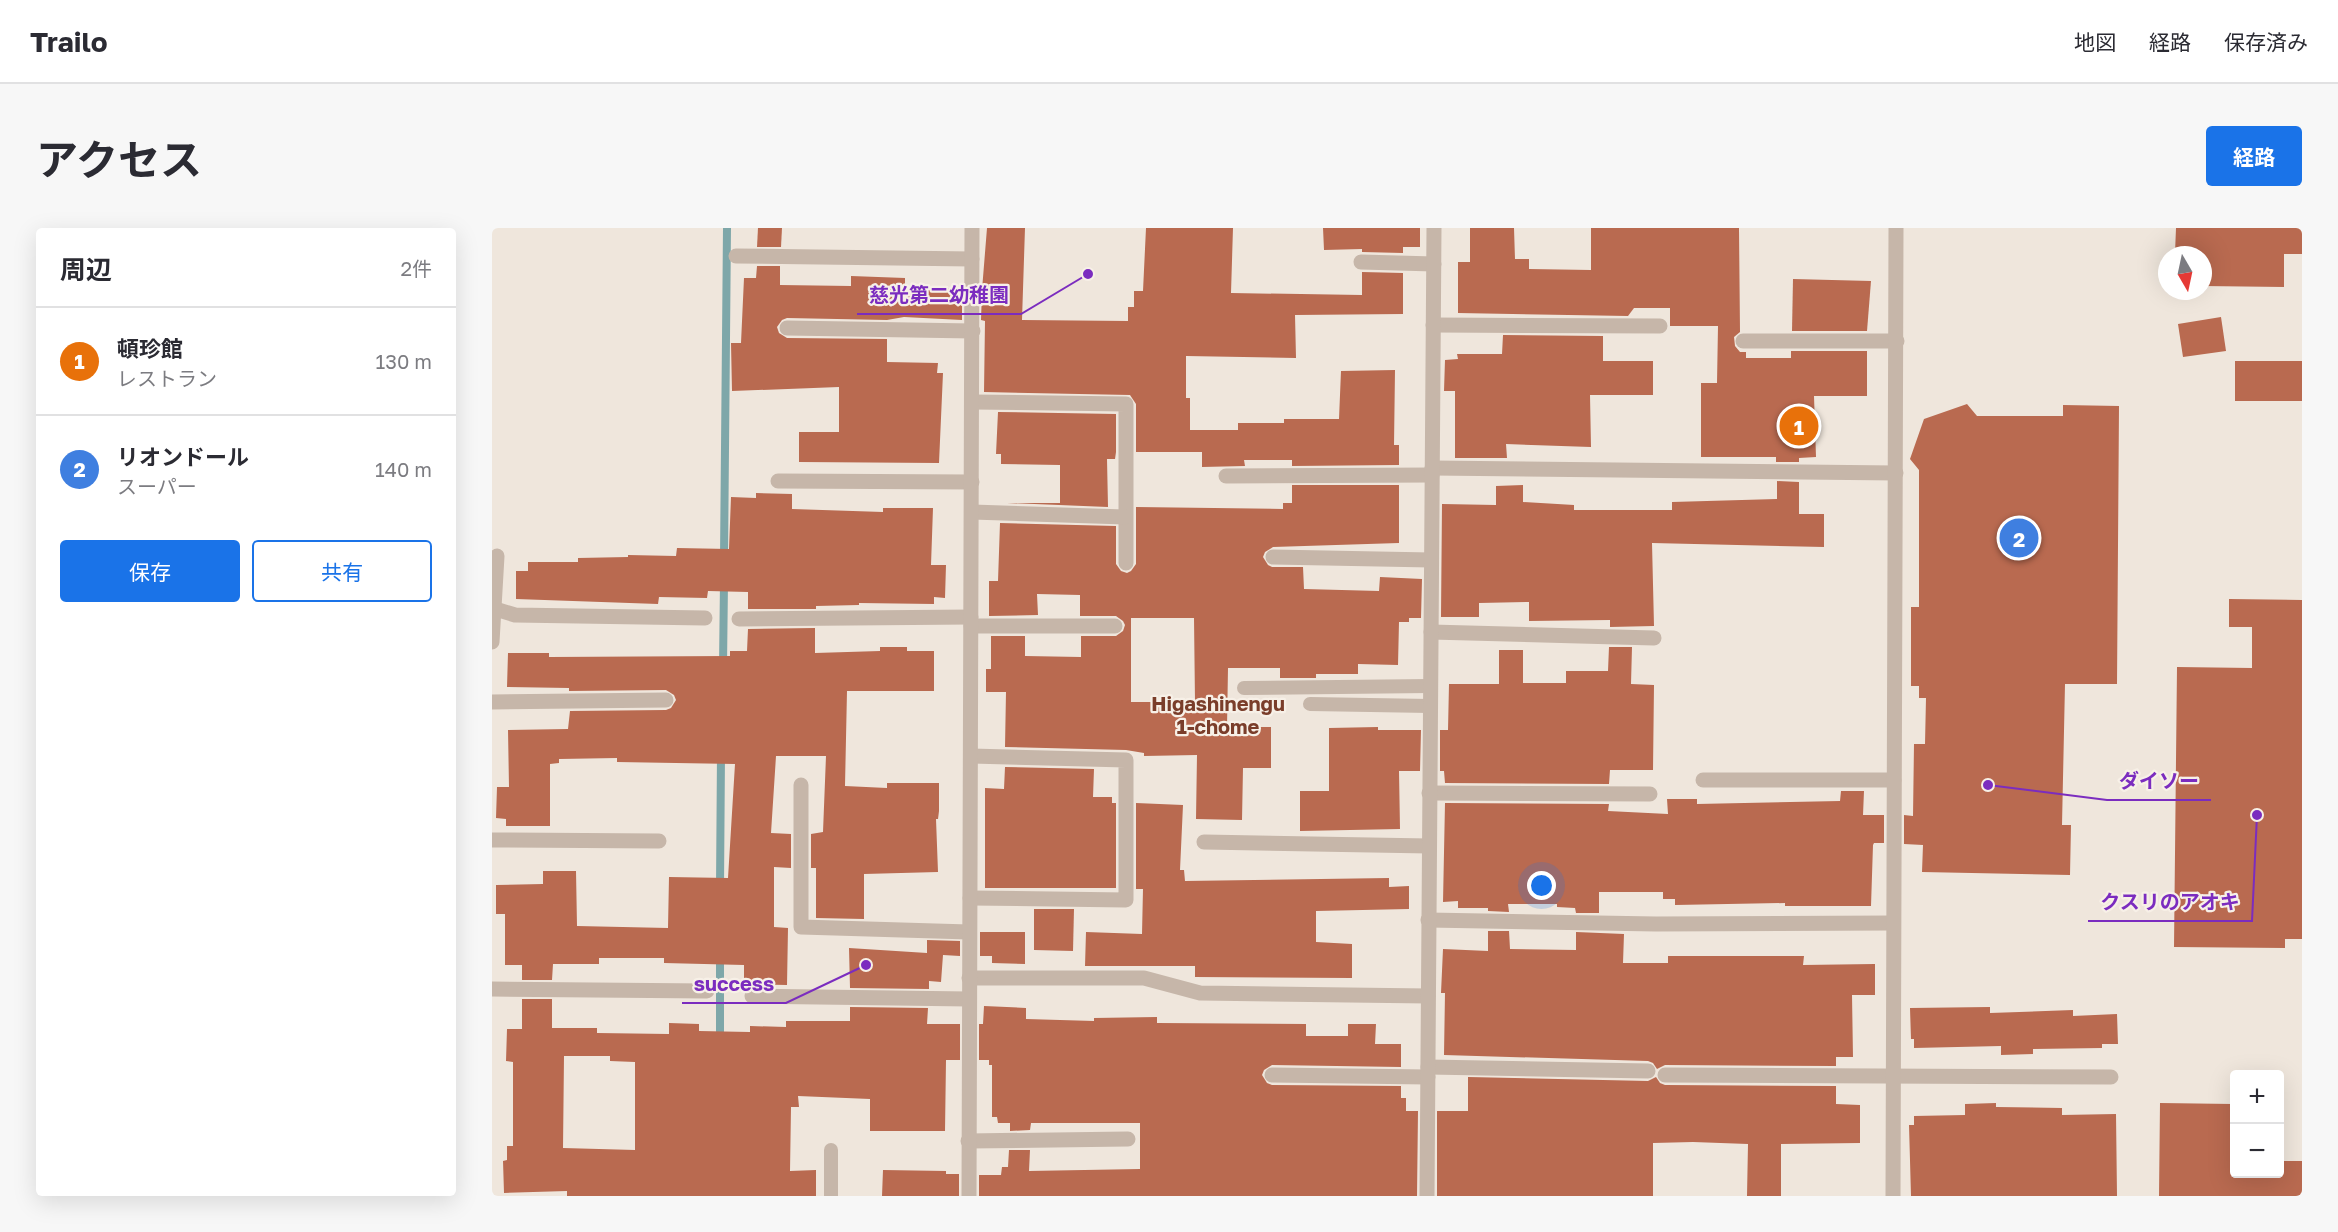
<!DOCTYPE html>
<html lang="ja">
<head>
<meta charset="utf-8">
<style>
  :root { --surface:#fff; --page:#f7f7f7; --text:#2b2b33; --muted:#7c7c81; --line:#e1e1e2; --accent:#1a73e8 }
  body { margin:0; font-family:"Golos Text","Noto Sans JP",sans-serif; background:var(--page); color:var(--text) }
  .controls { position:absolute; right:18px; bottom:18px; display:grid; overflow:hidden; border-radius:6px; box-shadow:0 6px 24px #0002 }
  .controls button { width:54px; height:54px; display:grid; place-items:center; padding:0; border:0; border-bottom:2px solid var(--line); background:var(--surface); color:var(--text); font:30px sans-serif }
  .compass { position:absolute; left:1666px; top:18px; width:54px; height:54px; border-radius:50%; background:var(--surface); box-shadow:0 6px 24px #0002; rotate:171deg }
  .you { position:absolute; left:1050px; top:658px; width:21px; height:21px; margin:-15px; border:4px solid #fff; border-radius:50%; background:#1a73e8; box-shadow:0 0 0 9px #1a73e833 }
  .badge { display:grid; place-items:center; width:39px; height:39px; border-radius:50%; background:var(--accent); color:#fff; font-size:20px; font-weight:700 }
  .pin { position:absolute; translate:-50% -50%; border:3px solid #fff; box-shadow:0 2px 6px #0006 }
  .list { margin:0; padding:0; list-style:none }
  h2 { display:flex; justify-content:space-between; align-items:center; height:78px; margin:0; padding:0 24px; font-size:26px }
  h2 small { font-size:20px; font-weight:400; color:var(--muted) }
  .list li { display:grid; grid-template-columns:39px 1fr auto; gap:18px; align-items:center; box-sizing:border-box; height:108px; padding:0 24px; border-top:2px solid var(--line) }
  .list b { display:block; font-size:22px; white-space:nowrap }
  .list p { margin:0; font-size:20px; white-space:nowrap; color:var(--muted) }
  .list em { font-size:20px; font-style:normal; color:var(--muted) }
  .actions { display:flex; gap:12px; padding:18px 24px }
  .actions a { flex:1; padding:14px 0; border:2px solid var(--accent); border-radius:6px; text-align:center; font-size:21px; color:var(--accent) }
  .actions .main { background:var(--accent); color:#fff }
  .map { position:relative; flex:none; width:1810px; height:968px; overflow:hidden; border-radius:6px }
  header { display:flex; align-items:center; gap:36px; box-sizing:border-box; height:84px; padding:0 30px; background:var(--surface); border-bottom:2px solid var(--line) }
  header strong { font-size:28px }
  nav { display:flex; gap:33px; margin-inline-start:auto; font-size:21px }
  .intro { display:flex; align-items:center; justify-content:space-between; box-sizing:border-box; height:144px; padding:0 36px }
  h1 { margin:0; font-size:42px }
  .button { padding:15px 27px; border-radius:6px; background:var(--accent); color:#fff; font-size:21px; font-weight:700 }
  main { display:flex; gap:36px; padding:0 36px }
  aside { flex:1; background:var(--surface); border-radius:6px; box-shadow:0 6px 24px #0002 }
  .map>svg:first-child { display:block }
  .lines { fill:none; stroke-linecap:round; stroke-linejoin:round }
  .stream { stroke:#7ea7a9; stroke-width:8 }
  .building { fill:#b96a50; fill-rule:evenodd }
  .service { stroke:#c6b6a9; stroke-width:14 }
  .minor { stroke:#c6b6a9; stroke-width:15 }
  .labels { text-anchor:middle; stroke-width:4.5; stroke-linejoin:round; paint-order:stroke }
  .neighbourhood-label { font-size:20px; font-weight:bold; fill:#7a3d2a; stroke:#f7f0e7 }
  .leader { fill:none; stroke:#7b2cbf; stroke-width:2 }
  .callout-dot { fill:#7b2cbf; stroke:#f7f0e7; stroke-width:2 }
  .callout-label { font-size:20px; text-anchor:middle; font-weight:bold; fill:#7b2cbf; stroke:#f7f0e7; stroke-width:4.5; stroke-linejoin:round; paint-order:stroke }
</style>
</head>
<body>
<header>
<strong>Trailo</strong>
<nav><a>地図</a><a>経路</a><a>保存済み</a></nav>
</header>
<div class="intro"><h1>アクセス</h1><a class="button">経路</a></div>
<main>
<aside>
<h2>周辺<small>2件</small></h2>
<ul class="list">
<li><span class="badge" style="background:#e8710a">1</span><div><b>頓珍館</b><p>レストラン</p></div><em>130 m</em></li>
<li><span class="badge" style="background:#3f7fe0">2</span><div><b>リオンドール</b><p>スーパー</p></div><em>140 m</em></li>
</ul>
<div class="actions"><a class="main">保存</a><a>共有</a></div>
</aside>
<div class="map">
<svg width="1810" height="968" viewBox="0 0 1810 968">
  <rect width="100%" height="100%" fill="#efe6dc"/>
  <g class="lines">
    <g class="stream">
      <path d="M 232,330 L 235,0"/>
      <path d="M 231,438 L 232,354"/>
      <path d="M 228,660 L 229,525"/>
      <path d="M 228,813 L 228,726"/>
    </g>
  </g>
  <g class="building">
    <path d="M 266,0 L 290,0 L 289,19 L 265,19 Z"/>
    <path d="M 495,0 L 533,0 L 530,92 L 636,93 L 636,79 L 642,79 L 642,63 L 651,63 L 654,0 L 741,0 L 739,65 L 870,67 L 870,44 L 911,45 L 911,86 L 803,87 L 804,130 L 694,128 L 694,170 L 698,170 L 698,202 L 746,202 L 746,195 L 792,195 L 792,191 L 847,191 L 849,143 L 903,142 L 902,217 L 907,217 L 907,237 L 800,238 L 800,232 L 752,232 L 753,238 L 710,239 L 710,224 L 644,224 L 644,176 L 638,167 L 492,164 L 493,93 L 489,92 L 490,62 Z"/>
    <path d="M 831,0 L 928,0 L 928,19 L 911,19 L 911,25 L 870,24 L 870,21 L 832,22 Z"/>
    <path d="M 978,0 L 1022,0 L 1023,31 L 1037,31 L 1037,41 L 1099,42 L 1099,0 L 1247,0 L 1248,104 L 1242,109 L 1243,118 L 1248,124 L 1254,124 L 1254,130 L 1299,130 L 1299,123 L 1375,123 L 1375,168 L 1322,168 L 1324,229 L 1307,230 L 1307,234 L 1284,234 L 1284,229 L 1209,229 L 1209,155 L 1225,155 L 1226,98 L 1178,98 L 1178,80 L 1142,80 L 1136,88 L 966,85 L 966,34 L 978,34 Z"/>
    <path d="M 1684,0 L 1810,0 L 1810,26 L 1792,26 L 1792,59 L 1711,58 L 1711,25 L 1683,25 Z"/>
    <path d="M 265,38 L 288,38 L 288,57 L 359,58 L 359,48 L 413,50 L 413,59 L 470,61 L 470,92 L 412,89 L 395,92 L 295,90 L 290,92 L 285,99 L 287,105 L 295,110 L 395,111 L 395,134 L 446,135 L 445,145 L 451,145 L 447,235 L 307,234 L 307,204 L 347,204 L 347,159 L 240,163 L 239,115 L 249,115 L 252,50 L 264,50 Z"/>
    <path d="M 1301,51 L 1379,53 L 1375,103 L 1300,103 Z"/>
    <path d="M 1729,89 L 1734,123 L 1691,129 L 1686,96 Z"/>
    <path d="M 1011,107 L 1111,108 L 1111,133 L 1161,133 L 1161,167 L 1098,167 L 1099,219 L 1014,216 L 1015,230 L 963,230 L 963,163 L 952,163 L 953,132 L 966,131 L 965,126 L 1010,126 Z"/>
    <rect x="1743" y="133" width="67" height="40"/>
    <path d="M 1475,176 L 1485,188 L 1571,188 L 1571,177 L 1627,178 L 1625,456 L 1573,456 L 1570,597 L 1579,597 L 1578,647 L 1430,644 L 1431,617 L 1412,616 L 1412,587 L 1421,588 L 1422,516 L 1433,516 L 1434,470 L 1427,470 L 1427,458 L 1419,458 L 1419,379 L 1427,379 L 1427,242 L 1418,231 L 1432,191 Z"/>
    <path d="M 506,184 L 624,186 L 624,224 L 623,231 L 615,231 L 616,279 L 515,275 L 568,275 L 568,237 L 509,236 L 509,226 L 504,226 Z"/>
    <path d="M 1285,253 L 1307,254 L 1307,286 L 1332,286 L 1332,319 L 1160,315 L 1162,398 L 1118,399 L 1118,392 L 1037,393 L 1037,374 L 987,375 L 987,389 L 949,389 L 950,276 L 1004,277 L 1004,258 L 1031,257 L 1031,274 L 1082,277 L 1082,282 L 1180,282 L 1180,274 L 1285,271 Z"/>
    <path d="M 800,257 L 907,257 L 907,315 L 781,319 L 773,324 L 771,329 L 776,337 L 780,339 L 811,339 L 812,361 L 887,363 L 888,349 L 930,351 L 929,390 L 917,390 L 917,394 L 907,394 L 906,437 L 866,436 L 866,446 L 824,446 L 824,450 L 788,450 L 788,440 L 736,440 L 735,499 L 779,499 L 779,540 L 751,540 L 750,592 L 704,591 L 705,527 L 652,528 L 652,525 L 634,522 L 513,519 L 514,464 L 494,464 L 494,441 L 499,441 L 499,408 L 533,408 L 533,428 L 589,429 L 589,408 L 624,408 L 631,403 L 633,397 L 631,393 L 624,388 L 588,388 L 588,367 L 545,366 L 546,387 L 497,388 L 497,353 L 506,353 L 508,295 L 624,298 L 624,336 L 629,343 L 635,345 L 639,343 L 644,336 L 644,279 L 791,281 L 791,275 L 800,275 ZM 639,390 L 702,390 L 703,474 L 639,474 Z"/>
    <path d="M 264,265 L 300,266 L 300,281 L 391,284 L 391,280 L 441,280 L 439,337 L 454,337 L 453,370 L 442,369 L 442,376 L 367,375 L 367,377 L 324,378 L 324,381 L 256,381 L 256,364 L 216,363 L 215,370 L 167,369 L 166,376 L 24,371 L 24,343 L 36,343 L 36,334 L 86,334 L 86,330 L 136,329 L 136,327 L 184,328 L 185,320 L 237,321 L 239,269 L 264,270 Z"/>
    <path d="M 1737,371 L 1810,372 L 1810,711 L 1793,711 L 1793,720 L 1682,719 L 1685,439 L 1760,440 L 1760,399 L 1737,399 Z"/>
    <path d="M 323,400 L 323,425 L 388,423 L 388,419 L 415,419 L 415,423 L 442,423 L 442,463 L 355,463 L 353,558 L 395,560 L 395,555 L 447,555 L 447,583 L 446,591 L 444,591 L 446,644 L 372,646 L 372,691 L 324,690 L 324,640 L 319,640 L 319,606 L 331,604 L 334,528 L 284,528 L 279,605 L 299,606 L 299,640 L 282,639 L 282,699 L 296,700 L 295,757 L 252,756 L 252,737 L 172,735 L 172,730 L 107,730 L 107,736 L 61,736 L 60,752 L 30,752 L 30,737 L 13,737 L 13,686 L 4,686 L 4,657 L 51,656 L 51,643 L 84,643 L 85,698 L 176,700 L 177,649 L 236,650 L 243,536 L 125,534 L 125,530 L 67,531 L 67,535 L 58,536 L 58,598 L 14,598 L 14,591 L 4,590 L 5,559 L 17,559 L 16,502 L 76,501 L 78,483 L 174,482 L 179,480 L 184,472 L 182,467 L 174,462 L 77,463 L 77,460 L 15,459 L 16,425 L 57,425 L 57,429 L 238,428 L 238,423 L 255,423 L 256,401 Z"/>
    <path d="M 1117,419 L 1140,419 L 1139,456 L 1162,457 L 1161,542 L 1118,542 L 1117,556 L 953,555 L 952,543 L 948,543 L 948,502 L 956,502 L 957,456 L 1007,456 L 1007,422 L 1031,422 L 1031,455 L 1074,455 L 1074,443 L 1116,443 Z"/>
    <path d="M 886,499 L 886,502 L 929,502 L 928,543 L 907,543 L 908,601 L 808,603 L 808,563 L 837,563 L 837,500 Z"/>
    <path d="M 513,539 L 602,541 L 601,569 L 620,569 L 620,575 L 624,575 L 624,660 L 493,660 L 493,560 L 512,561 Z"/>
    <path d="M 1349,563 L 1372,563 L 1371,587 L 1392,587 L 1392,615 L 1382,615 L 1381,617 L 1379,678 L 1293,678 L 1293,675 L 1183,677 L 1183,671 L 1171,671 L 1171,664 L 1107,664 L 1107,685 L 1084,685 L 1083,680 L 1065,679 L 1065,676 L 1016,676 L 1017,684 L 996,683 L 996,680 L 966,680 L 966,673 L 951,674 L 953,575 L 1117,576 L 1116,583 L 1176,586 L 1175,571 L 1205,571 L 1205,576 L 1348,573 Z"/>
    <path d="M 644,575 L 691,577 L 688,642 L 692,642 L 693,653 L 897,650 L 897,659 L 917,658 L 917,681 L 824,683 L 824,714 L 860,716 L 860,750 L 703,749 L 703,738 L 593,738 L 594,704 L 650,706 L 651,661 L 644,661 Z"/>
    <path d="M 542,681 L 582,681 L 581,723 L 542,722 Z"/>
    <path d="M 996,703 L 1017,703 L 1018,721 L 1084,722 L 1084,704 L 1132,706 L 1131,735 L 1176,735 L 1176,728 L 1312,728 L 1311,737 L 1383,736 L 1383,767 L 1360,767 L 1361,829 L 1344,829 L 1344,838 L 1173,837 L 1165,841 L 1161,835 L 1156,833 L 952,827 L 953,765 L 949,765 L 951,721 L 996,723 Z"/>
    <path d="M 488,704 L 533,704 L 533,736 L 500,735 L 500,728 L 488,728 Z"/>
    <path d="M 435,712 L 468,713 L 468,728 L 451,727 L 449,754 L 437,753 L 437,761 L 358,760 L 357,720 L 435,725 Z"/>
    <path d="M 30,771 L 60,771 L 60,800 L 105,800 L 105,805 L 177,806 L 177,795 L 207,796 L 207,803 L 258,804 L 258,798 L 294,799 L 294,793 L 358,793 L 358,779 L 436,780 L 435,796 L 468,796 L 468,832 L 454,832 L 453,903 L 378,903 L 378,871 L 306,868 L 307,879 L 299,879 L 298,943 L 324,942 L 324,968 L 75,968 L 75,963 L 12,965 L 11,933 L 15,932 L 15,918 L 21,918 L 21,834 L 14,833 L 15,801 L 30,801 ZM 72,828 L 118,828 L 118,833 L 143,834 L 143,922 L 71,920 Z"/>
    <path d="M 492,778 L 534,780 L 534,791 L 602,793 L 602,790 L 665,789 L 665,795 L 814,796 L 814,808 L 856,808 L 856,796 L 884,796 L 883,816 L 909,816 L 909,839 L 780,837 L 772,842 L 770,847 L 775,855 L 780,857 L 909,858 L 909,870 L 914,870 L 914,883 L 926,883 L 925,968 L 487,968 L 487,947 L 509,947 L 510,939 L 516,939 L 517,922 L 538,922 L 537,943 L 648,941 L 648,895 L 539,895 L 538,902 L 518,903 L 518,895 L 506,895 L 505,889 L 500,889 L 500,837 L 497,837 L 497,832 L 487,832 L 487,796 L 491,796 Z"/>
    <path d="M 1498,779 L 1498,785 L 1581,782 L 1581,788 L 1625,786 L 1626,816 L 1610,816 L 1610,820 L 1541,821 L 1541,826 L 1509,827 L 1509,818 L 1422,820 L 1422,811 L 1419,811 L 1418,780 Z"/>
    <path d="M 976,849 L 1156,853 L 1164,849 L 1168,855 L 1173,857 L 1344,858 L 1344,876 L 1368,877 L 1368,915 L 1289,916 L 1289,968 L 1255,968 L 1256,916 L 1201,914 L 1161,915 L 1161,968 L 945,968 L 945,883 L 976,883 Z"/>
    <path d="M 1504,875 L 1504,879 L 1570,880 L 1570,887 L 1624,886 L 1625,968 L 1419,968 L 1417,897 L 1422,897 L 1422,888 L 1473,887 L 1473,876 Z"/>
    <path d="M 1668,875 L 1741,876 L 1743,945 L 1788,945 L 1788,933 L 1810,933 L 1810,968 L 1667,968 Z"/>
    <path d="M 391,942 L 454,943 L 454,946 L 467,946 L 467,968 L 390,968 Z"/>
  </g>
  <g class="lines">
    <g class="service">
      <path d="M 752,460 L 938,458"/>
      <path d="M 818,476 L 938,478"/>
      <path d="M 339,968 L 339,922"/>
    </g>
    <g class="minor">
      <path d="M 244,28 L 480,31"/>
      <path d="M 869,34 L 942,36"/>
      <path d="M 941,97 L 1168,98"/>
      <path d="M 295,100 L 481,103"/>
      <path d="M 1251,113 L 1405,113"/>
      <path d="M 481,174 L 634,176 L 634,335"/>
      <path d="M 940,240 L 1404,245"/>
      <path d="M 734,248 L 940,247"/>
      <path d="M 286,253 L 480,254"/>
      <path d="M 480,284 L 633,289"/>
      <path d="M 781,329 L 939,332"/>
      <path d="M 0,380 L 23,387 L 213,390"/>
      <path d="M 247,391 L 479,389"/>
      <path d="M 479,398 L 623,398"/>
      <path d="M 939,404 L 1162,410"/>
      <path d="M 0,414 L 5,328"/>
      <path d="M 0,474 L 174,472"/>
      <path d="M 1211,552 L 1402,552"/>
      <path d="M 309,557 L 309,699 L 477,704"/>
      <path d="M 937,565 L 1158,566"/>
      <path d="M 0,612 L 167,613"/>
      <path d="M 712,614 L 937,618"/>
      <path d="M 478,670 L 634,672 L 634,532 L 479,528"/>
      <path d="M 936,692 L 1164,696 L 1401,695"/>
      <path d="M 477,750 L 652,750 L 708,765 L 936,768"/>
      <path d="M 0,761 L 215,763"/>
      <path d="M 260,768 L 477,771"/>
      <path d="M 936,839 L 1156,843"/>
      <path d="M 780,847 L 936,849"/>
      <path d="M 1173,847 L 1619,849"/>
      <path d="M 476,913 L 636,911"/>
      <path d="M 477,968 L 480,0"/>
      <path d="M 935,968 L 942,0"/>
      <path d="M 1401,968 L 1404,0"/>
    </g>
  </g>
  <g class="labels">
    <g class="neighbourhood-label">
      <text x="726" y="483">Higashinengu<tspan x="726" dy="23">1-chome</tspan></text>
    </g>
  </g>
  <path class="leader" d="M596 46L529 86H365M1496 557L1615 572H1719M1765 587L1760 693H1596M374 737L294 775H190"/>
  <g class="callout-dot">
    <circle cx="596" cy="46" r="6"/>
    <circle cx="1496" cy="557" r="6"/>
    <circle cx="1765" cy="587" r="6"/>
    <circle cx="374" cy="737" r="6"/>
  </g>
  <g class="callout-label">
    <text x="447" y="74">慈光第二幼稚園</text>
    <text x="1667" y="560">ダイソー</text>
    <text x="1678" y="681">クスリのアオキ</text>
    <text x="242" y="763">success</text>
  </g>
</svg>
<div class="controls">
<button>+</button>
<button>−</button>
</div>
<svg class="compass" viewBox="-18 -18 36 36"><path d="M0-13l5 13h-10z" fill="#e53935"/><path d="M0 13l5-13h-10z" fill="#7c7c81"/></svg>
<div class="you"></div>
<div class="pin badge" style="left:1307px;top:198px;background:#e8710a">1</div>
<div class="pin badge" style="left:1527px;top:310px;background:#3f7fe0">2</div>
</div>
</main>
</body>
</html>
